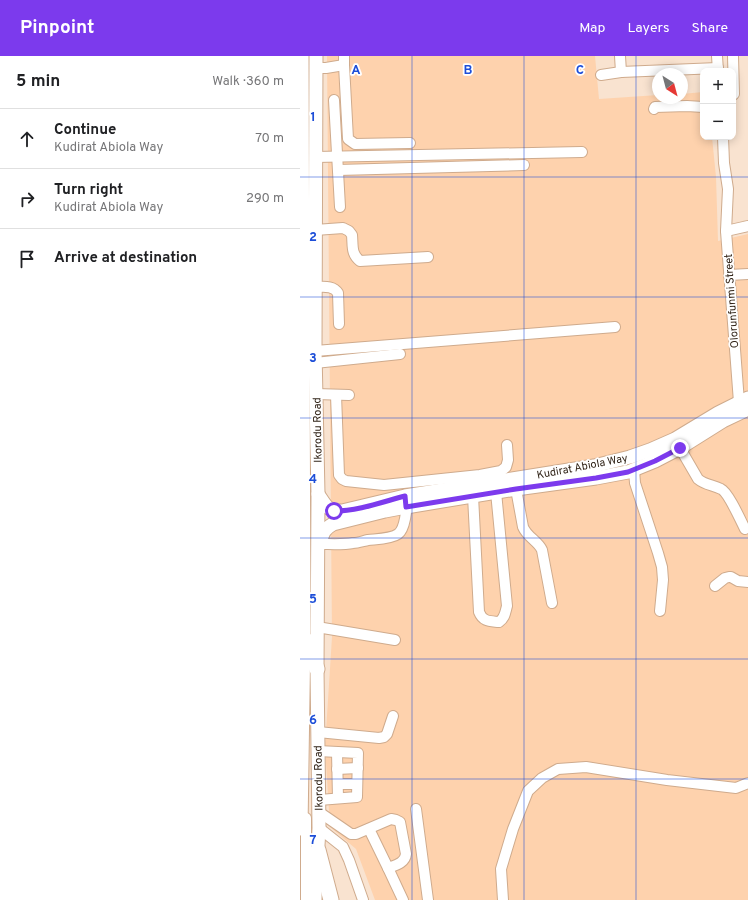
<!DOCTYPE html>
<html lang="en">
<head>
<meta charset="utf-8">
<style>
  :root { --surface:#fff; --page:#f2f2f2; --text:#202124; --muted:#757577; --line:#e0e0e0; --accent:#7c3aed }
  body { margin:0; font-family:Overpass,sans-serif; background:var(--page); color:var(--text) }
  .controls { position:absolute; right:12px; top:12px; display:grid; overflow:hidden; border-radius:8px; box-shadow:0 2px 10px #0003 }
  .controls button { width:36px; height:36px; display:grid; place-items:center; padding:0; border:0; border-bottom:1px solid var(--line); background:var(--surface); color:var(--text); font:20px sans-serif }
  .compass { position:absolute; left:352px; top:12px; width:36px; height:36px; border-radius:50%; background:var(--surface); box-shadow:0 2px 10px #0003; rotate:144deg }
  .stop { position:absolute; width:12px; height:12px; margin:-9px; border:3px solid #7c3aed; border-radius:50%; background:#fff }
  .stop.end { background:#7c3aed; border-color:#fff; box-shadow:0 1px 4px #0008 }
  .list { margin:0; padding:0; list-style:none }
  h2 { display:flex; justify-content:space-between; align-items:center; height:52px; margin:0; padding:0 16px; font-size:17px }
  h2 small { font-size:13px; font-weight:400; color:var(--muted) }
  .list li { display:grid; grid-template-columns:26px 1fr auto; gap:12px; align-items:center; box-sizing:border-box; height:60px; padding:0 16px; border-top:1px solid var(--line) }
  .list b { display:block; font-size:15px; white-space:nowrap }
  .list p { margin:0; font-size:13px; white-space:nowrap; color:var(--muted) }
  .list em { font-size:13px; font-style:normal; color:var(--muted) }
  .icon { flex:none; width:22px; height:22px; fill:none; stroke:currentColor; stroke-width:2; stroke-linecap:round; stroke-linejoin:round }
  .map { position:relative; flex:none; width:448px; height:844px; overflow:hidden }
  header { display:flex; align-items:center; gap:24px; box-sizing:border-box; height:56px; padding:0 20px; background:var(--accent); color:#fff }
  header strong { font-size:19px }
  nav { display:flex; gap:22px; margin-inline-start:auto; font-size:14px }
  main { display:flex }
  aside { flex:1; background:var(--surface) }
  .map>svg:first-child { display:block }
  .built { fill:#fed2ad }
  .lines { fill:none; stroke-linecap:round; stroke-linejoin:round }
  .minor-casing { stroke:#cfab8d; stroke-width:12 }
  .major-casing { stroke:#cfab8d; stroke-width:15 }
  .highway-casing { stroke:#cfab8d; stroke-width:17 }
  .minor { stroke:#fff; stroke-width:10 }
  .major { stroke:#fff; stroke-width:13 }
  .highway { stroke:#fff; stroke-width:15 }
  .route { stroke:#7c3aed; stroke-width:5 }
  .grid { fill:none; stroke:#1d4ed8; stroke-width:1; stroke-opacity:0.55 }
  .labels { text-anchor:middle; stroke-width:3.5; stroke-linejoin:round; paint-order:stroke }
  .street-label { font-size:11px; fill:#312418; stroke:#fff }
  .grid-label { font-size:13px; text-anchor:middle; font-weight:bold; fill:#1d4ed8; stroke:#fff; stroke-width:3.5; stroke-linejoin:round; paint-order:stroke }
</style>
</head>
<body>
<header>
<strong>Pinpoint</strong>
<nav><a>Map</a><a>Layers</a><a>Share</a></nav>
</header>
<main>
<aside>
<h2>5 min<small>Walk · 360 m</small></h2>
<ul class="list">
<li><svg class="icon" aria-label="ahead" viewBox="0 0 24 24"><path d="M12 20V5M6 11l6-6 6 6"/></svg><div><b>Continue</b><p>Kudirat Abiola Way</p></div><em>70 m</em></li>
<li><svg class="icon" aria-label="right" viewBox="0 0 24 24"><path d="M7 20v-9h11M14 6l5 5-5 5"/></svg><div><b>Turn right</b><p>Kudirat Abiola Way</p></div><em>290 m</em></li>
<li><svg class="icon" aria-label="arrive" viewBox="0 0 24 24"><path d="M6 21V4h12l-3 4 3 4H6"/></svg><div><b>Arrive at destination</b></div></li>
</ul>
</aside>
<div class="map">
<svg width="448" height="844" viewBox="0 0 448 844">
  <rect width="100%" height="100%" fill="#f9e3d0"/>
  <path class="built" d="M 27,0 L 295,0 L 299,43 L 358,39 L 358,42 L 382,42 L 382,38 L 403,36 L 403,81 L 412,81 L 416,121 L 418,185 L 448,178 L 448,844 L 75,844 L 56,793 L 30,771 L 25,691 L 32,581 Z"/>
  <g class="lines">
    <defs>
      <g id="minor">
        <path d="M 44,0 L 44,9 L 48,83 L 55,88 L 110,87"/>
        <path d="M 320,0 L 321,16"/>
        <path d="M 417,0 L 418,15"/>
        <path d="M 433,0 L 434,38 L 433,39"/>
        <path d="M 16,12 L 26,12 L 44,9"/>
        <path d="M 301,19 L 321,16 L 418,12"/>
        <path d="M 34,44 L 40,151"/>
        <path d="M 354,53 L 355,51 L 387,50 L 403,51"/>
        <path d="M 423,81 L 424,107 L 428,133 L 426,175 L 439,346 L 440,352"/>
        <path d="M 15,101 L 282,96"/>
        <path d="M 38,114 L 224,109"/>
        <path d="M 15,174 L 43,172 L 49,175 L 52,179 C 53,190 51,198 60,205 L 128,201"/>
        <path d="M 426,175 L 448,170"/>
        <path d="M 429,219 L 448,218"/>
        <path d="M 15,231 C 23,231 33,229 38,237 L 39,268"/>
        <path d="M 15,295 L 315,271"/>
        <path d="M 15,307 L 100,298"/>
        <path d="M 16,338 L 49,339"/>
        <path d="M 36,339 L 39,419 L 42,423 L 46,425 L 84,429 L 180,419 L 201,415 L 206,411 L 208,404 L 207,389"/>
        <path d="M 380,392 L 398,423 C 405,429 413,429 421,433 C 428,436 441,465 445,473"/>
        <path d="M 334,414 L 335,427 L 358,497 L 362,511 L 363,524 L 360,555"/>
        <path d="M 216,433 L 223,471 C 227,481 238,485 242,494 L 252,547"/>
        <path d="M 173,440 L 179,556 C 183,566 190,565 199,566 C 205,562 205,557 207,550 L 196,436"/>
        <path d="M 20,488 C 30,488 43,489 53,487 C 58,487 63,485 68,484 C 77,483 91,483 98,478 C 105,473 107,453 106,446"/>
        <path d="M 415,530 L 425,522 L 429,521 L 431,521 L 438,525 L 448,526"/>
        <path d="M 17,571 L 95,584"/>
        <path d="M 18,676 L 79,682 L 84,681 L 87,678 L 93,660"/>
        <path d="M 18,695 L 58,697 L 57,741 L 19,744"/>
        <path d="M 37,696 L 38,742"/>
        <path d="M 37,713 L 58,712"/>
        <path d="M 38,728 L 57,728"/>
        <path d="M 116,753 L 128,844"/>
        <path d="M 19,756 L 51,778 L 56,778 L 91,763 L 96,764 L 100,766 L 106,798 C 105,807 96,809 88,812"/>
        <path d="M 19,772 L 43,791 L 49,804 L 63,844"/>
        <path d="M 69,773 L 88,812 L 103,844"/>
        <path d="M 6,844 L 6,762"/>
        <path d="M 203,844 L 201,813 L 213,773 L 228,735 L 242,722 L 258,713 L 286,711 L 367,724 L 436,732 L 448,727"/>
      </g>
      <g id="major">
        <path d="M 18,438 C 26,450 27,455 42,455 L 105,440 L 294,410 L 330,401 L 350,394 L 375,383 L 418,357 L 448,342"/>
        <path d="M 20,487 C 23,477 24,473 33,468 L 85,455 L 106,451 L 216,433 L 296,422 L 328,416 L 355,405 L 380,392 L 423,365 L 448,353"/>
        <path d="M 15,844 C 15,820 18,796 19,772 L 17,613 L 18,438 L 15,295 L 16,0"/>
      </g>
      <g id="highway">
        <path d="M 6,584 L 17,613"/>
        <path d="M 0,772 L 3,573 L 1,0"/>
        <path d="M 18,794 L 31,844"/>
      </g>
    </defs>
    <use href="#minor" class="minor-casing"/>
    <use href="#major" class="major-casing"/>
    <use href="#highway" class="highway-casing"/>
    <use href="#minor" class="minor"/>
    <use href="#major" class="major"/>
    <use href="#highway" class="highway"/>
  </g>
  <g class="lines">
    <path class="route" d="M 34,455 C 58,455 82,446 105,440 L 106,451 L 216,433 L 296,422 L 328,416 L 355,405 L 380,392"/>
  </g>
  <path class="grid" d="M 112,0 L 112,844M 224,0 L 224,844M 336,0 L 336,844M 0,121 L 448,121M 0,241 L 448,241M 0,362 L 448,362M 0,482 L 448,482M 0,603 L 448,603M 0,723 L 448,723"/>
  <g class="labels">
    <g class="street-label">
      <text transform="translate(431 245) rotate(-94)" y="4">Olorunfunmi Street</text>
      <text transform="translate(17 374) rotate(-91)" y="4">Ikorodu Road</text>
      <text transform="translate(282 410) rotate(-11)" y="4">Kudirat Abiola Way</text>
      <text transform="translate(18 722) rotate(-91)" y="4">Ikorodu Road</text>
    </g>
  </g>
  <g class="grid-label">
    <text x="56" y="18">A</text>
    <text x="168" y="18">B</text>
    <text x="280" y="18">C</text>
    <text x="13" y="65">1</text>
    <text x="13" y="185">2</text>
    <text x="13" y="306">3</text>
    <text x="13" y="427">4</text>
    <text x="13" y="547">5</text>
    <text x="13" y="668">6</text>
    <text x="13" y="788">7</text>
  </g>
</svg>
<div class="controls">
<button>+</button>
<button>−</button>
</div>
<svg class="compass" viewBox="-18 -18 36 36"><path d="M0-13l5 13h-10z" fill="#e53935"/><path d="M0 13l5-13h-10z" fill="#757577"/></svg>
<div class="stop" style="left:34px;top:455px"></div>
<div class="stop end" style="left:380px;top:392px"></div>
</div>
</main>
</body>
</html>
